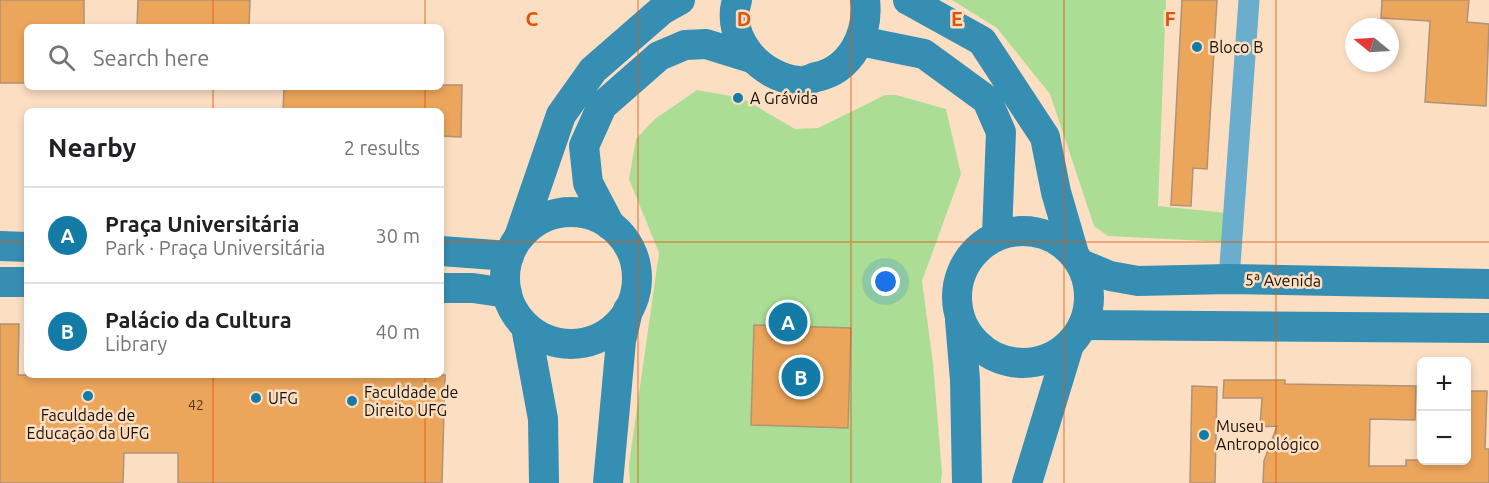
<!DOCTYPE html>
<html lang="en">
<head>
<meta charset="utf-8">
<style>
  :root { --surface:#fff; --page:#f2f2f2; --text:#202124; --muted:#757577; --line:#e0e0e0; --accent:#137ba6 }
  body { margin:0; font-family:Ubuntu,sans-serif; background:var(--page); color:var(--text) }
  .controls { position:absolute; right:18px; bottom:18px; display:grid; overflow:hidden; border-radius:9px; box-shadow:0 3px 9px #0003 }
  .controls button { width:54px; height:54px; display:grid; place-items:center; padding:0; border:0; border-bottom:2px solid var(--line); background:var(--surface); color:var(--text); font:30px sans-serif }
  .compass { position:absolute; left:1345px; top:18px; width:54px; height:54px; border-radius:50%; background:var(--surface); box-shadow:0 3px 9px #0003; rotate:288deg }
  .you { position:absolute; left:886px; top:282px; width:21px; height:21px; margin:-15px; border:4px solid #fff; border-radius:50%; background:#1a73e8; box-shadow:0 0 0 9px #1a73e833 }
  .badge { display:grid; place-items:center; width:39px; height:39px; border-radius:50%; background:var(--accent); color:#fff; font-size:20px; font-weight:700 }
  .pin { position:absolute; translate:-50% -50%; border:3px solid #fff; box-shadow:0 2px 6px #0006 }
  .list { margin:0; padding:0; list-style:none }
  h2 { display:flex; justify-content:space-between; align-items:center; height:78px; margin:0; padding:0 24px; font-size:26px }
  h2 small { font-size:20px; font-weight:400; color:var(--muted) }
  .list li { display:grid; grid-template-columns:39px 1fr auto; gap:18px; align-items:center; box-sizing:border-box; height:96px; padding:0 24px; border-top:2px solid var(--line) }
  .list b { display:block; font-size:22px; white-space:nowrap }
  .list p { margin:0; font-size:20px; white-space:nowrap; color:var(--muted) }
  .list em { font-size:20px; font-style:normal; color:var(--muted) }
  .icon { flex:none; width:33px; height:33px; fill:none; stroke:currentColor; stroke-width:2; stroke-linecap:round; stroke-linejoin:round }
  .map { position:relative; flex:none; width:1489px; height:483px; overflow:hidden }
  .search { position:absolute; background:var(--surface); box-shadow:0 3px 9px #0003; left:24px; top:24px; width:420px; height:66px; display:flex; align-items:center; gap:15px; box-sizing:border-box; padding:0 21px; border-radius:9px; color:var(--muted); font-size:22px }
  .panel { position:absolute; background:var(--surface); box-shadow:0 3px 9px #0003; left:24px; top:108px; width:420px; height:270px; border-radius:9px }
  .map>svg:first-child { display:block }
  .green { fill:#abde94 }
  .building { fill:#eca65b; stroke:#ae9378; stroke-width:1.5 }
  .lines { fill:none; stroke-linecap:round; stroke-linejoin:round }
  .street { stroke:#6aadcd; stroke-width:21 }
  .secondary { stroke:#378eb3; stroke-width:30 }
  .grid { fill:none; stroke:#de550c; stroke-width:1.5; stroke-opacity:0.55 }
  .poi-dot { fill:#137ba6; stroke:#fcdfc3; stroke-width:2 }
  .labels { text-anchor:middle; stroke-width:5; stroke-linejoin:round; paint-order:stroke }
  .number-label { font-size:14px; fill:#4e361c }
  .poi-label { font-size:16px; fill:#1a1107; stroke:#fcdfc3; text-anchor:start }
  .street-label { font-size:16px; fill:#1a1107; stroke:#fcdfc3 }
  .grid-label { font-size:20px; text-anchor:middle; font-weight:bold; fill:#de550c; stroke:#fcdfc3; stroke-width:5; stroke-linejoin:round; paint-order:stroke }
</style>
</head>
<body>
<div class="map">
<svg width="1489" height="483" viewBox="0 0 1489 483">
  <rect width="100%" height="100%" fill="#fcdfc3"/>
  <g class="green">
    <path d="M 952,0 L 1166,0 L 1158,206 L 1228,213 L 1225,242 L 1108,236 L 1094,226 L 1050,94 L 997,28 Z"/>
    <path d="M 697,90 L 742,98 L 795,129 L 818,128 L 885,95 L 896,95 L 946,109 L 961,174 L 922,281 L 933,363 L 942,473 L 941,483 L 630,483 L 629,464 L 659,253 L 629,179 L 636,139 L 655,119 Z"/>
  </g>
  <g class="building">
    <path d="M 0,0 L 84,0 L 84,27 L 27,27 L 27,83 L 0,83 Z"/>
    <path d="M 138,0 L 250,0 L 249,27 L 137,27 Z"/>
    <path d="M 1182,0 L 1217,0 L 1207,169 L 1193,168 L 1191,206 L 1171,205 Z"/>
    <path d="M 1382,0 L 1469,0 L 1467,22 L 1489,24 L 1486,106 L 1425,102 L 1430,21 L 1381,18 Z"/>
    <path d="M 441,85 L 462,85 L 461,137 L 441,136 L 441,111 L 283,111 L 284,87 L 441,87 Z"/>
    <path d="M 0,324 L 19,324 L 18,375 L 445,375 L 442,483 L 178,483 L 178,453 L 124,453 L 123,483 L 0,483 Z"/>
    <path d="M 754,325 L 851,328 L 848,428 L 751,425 Z"/>
    <path d="M 1224,380 L 1285,380 L 1285,384 L 1416,386 L 1415,420 L 1370,419 L 1369,466 L 1406,466 L 1406,460 L 1467,460 L 1467,391 L 1487,391 L 1485,449 L 1489,449 L 1489,483 L 1263,483 L 1264,461 L 1277,426 L 1260,427 L 1262,398 L 1223,398 Z"/>
    <path d="M 1192,386 L 1217,387 L 1215,483 L 1190,483 Z"/>
  </g>
  <g class="lines">
    <path class="street" d="M 1229,279 L 1249,0"/>
    <g class="secondary">
      <path d="M 737,0 C 725,39 761,77 798,81 C 804,82 810,79 816,77 C 851,70 869,34 865,0"/>
      <path d="M 908,0 L 982,41 L 1045,137 L 1056,192 L 1074,254"/>
      <path d="M 860,41 L 924,54 L 987,100 L 1001,132 L 997,235"/>
      <circle cx="571" cy="278" r="66"/>
      <path d="M 610,225 L 588,183 L 584,146 L 602,106 L 659,56 L 685,45 L 706,44 L 751,58"/>
      <circle cx="1023" cy="297" r="66"/>
      <path d="M 519,237 L 561,115 L 593,70 L 662,10 L 680,0"/>
      <path d="M 0,246 L 27,247"/>
      <path d="M 441,251 L 509,256"/>
      <path d="M 1081,264 L 1110,276 L 1138,281 L 1229,279 L 1489,284"/>
      <path d="M 0,282 L 27,282"/>
      <path d="M 441,288 L 473,288 L 507,293"/>
      <path d="M 960,320 L 965,380 L 967,483"/>
      <path d="M 1083,325 L 1489,328"/>
      <path d="M 526,327 L 543,419 L 544,483"/>
      <path d="M 608,483 L 621,341 L 628,310"/>
      <path d="M 1027,483 L 1069,345"/>
    </g>
  </g>
  <path class="grid" d="M 213,0 L 213,27M 425,0 L 425,27M 638,0 L 638,483M 851,0 L 851,483M 1064,0 L 1064,483M 1276,0 L 1276,483M 213,87 L 213,111M 425,87 L 425,111M 0,242 L 27,242M 441,242 L 1489,242M 213,375 L 213,483M 425,375 L 425,483"/>
  <g class="poi-dot">
    <circle cx="1197" cy="47" r="6"/>
    <circle cx="738" cy="98" r="6"/>
    <circle cx="88" cy="396" r="6"/>
    <circle cx="256" cy="398" r="6"/>
    <circle cx="352" cy="401" r="6"/>
    <circle cx="1204" cy="435" r="6"/>
  </g>
  <g class="labels">
    <g class="number-label">
      <text x="196" y="410">42</text>
    </g>
    <g class="poi-label">
      <text x="1209" y="53">Bloco B</text>
      <text x="750" y="104">A Grávida</text>
      <text x="364" y="398">Faculdade de<tspan x="364" dy="18">Direito UFG</tspan></text>
      <text x="268" y="404">UFG</text>
      <text x="88" y="421" text-anchor="middle">Faculdade de<tspan x="88" dy="18">Educação da UFG</tspan></text>
      <text x="1216" y="432">Museu<tspan x="1216" dy="18">Antropológico</tspan></text>
    </g>
    <g class="street-label">
      <text transform="translate(1283 280) rotate(1)" y="6">5ª Avenida</text>
    </g>
  </g>
  <g class="grid-label">
    <text x="532" y="26">C</text>
    <text x="744" y="26">D</text>
    <text x="957" y="26">E</text>
    <text x="1170" y="26">F</text>
  </g>
</svg>
<div class="controls">
<button>+</button>
<button>−</button>
</div>
<svg class="compass" viewBox="-18 -18 36 36"><path d="M0-13l5 13h-10z" fill="#e53935"/><path d="M0 13l5-13h-10z" fill="#757577"/></svg>
<div class="you"></div>
<div class="pin badge" style="left:788px;top:322px">A</div>
<div class="pin badge" style="left:801px;top:377px">B</div>
<div class="search"><svg class="icon" aria-label="search" viewBox="0 0 24 24"><circle cx="10" cy="10" r="6"/><path d="M15 15l6 6"/></svg>Search here</div>
<section class="panel">
<h2>Nearby<small>2 results</small></h2>
<ul class="list">
<li><span class="badge">A</span><div><b>Praça Universitária</b><p>Park · Praça Universitária</p></div><em>30 m</em></li>
<li><span class="badge">B</span><div><b>Palácio da Cultura</b><p>Library</p></div><em>40 m</em></li>
</ul>
</section>
</div>
</body>
</html>
